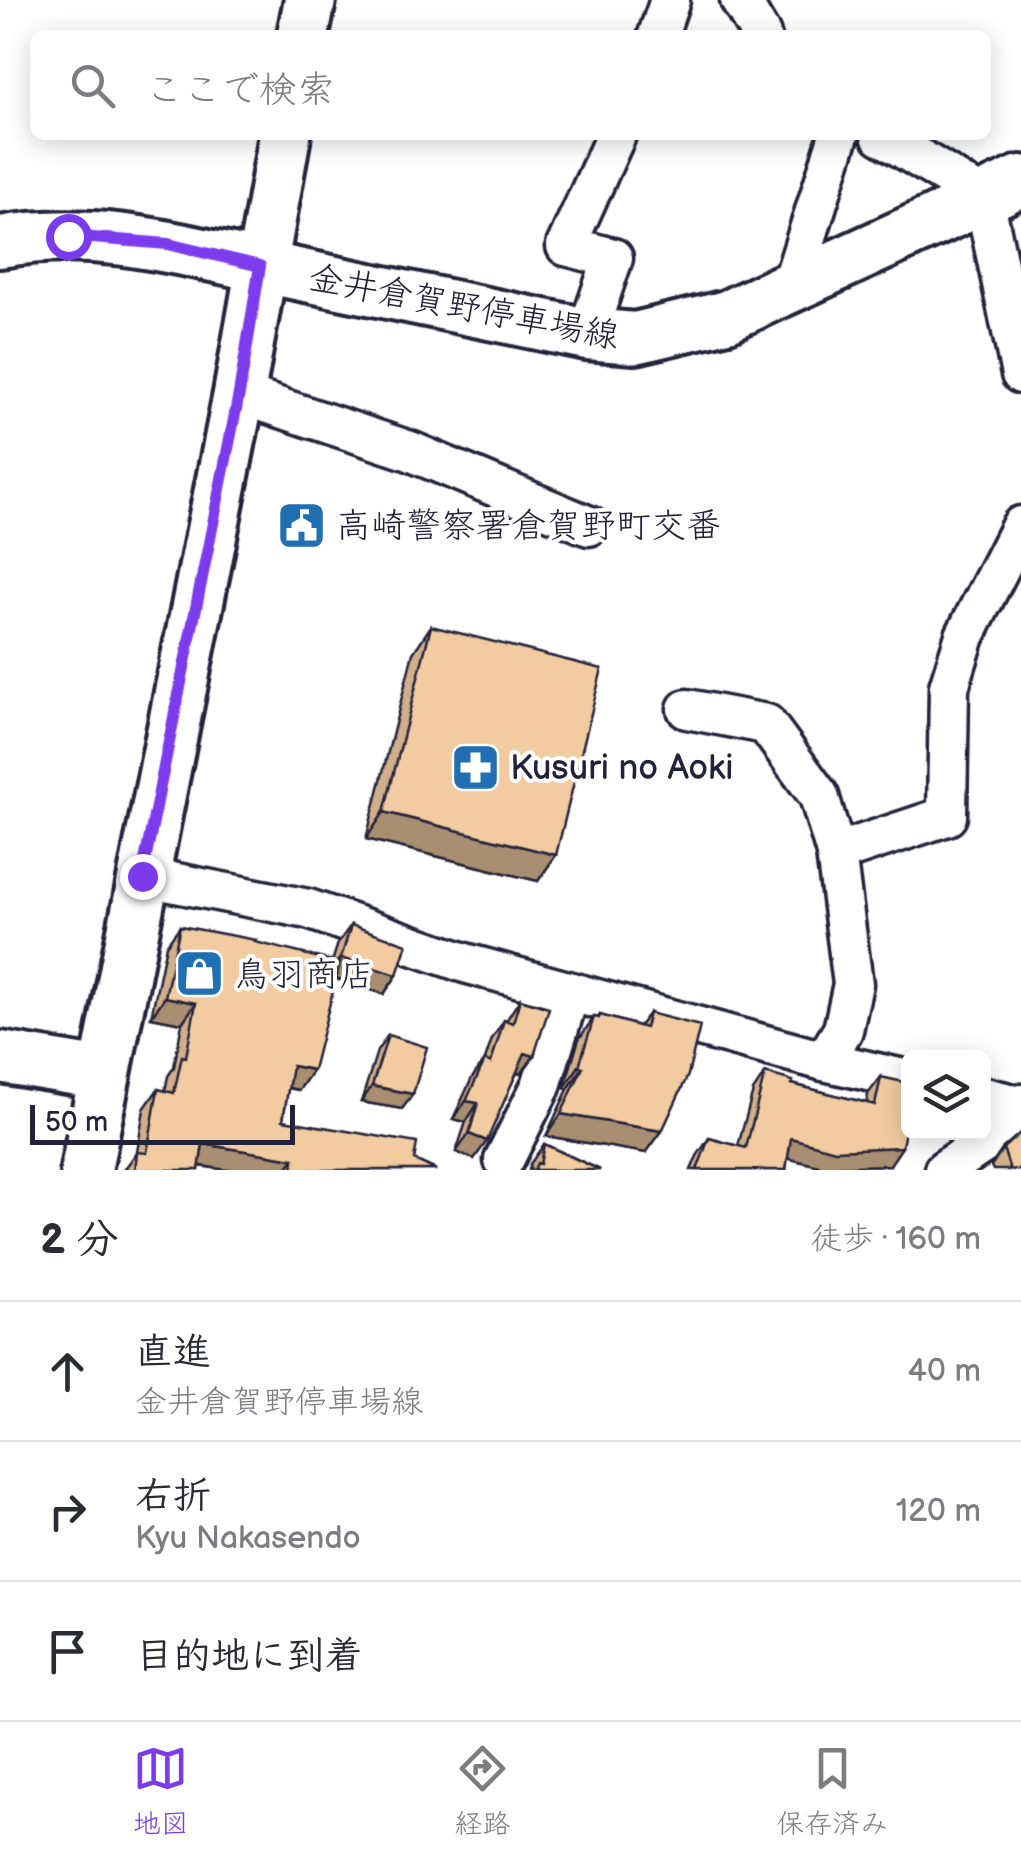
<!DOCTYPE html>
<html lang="ja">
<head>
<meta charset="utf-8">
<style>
  :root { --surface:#fff; --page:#f7f7f7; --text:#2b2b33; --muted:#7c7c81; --line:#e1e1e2; --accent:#7c3aed }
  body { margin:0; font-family:"Balsamiq Sans","Klee One",sans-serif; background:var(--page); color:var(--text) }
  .controls { position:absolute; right:30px; bottom:30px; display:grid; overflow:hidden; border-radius:15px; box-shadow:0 5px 25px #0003 }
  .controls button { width:90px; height:90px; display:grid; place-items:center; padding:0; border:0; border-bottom:2px solid var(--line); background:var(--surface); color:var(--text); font:50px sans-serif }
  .scale { position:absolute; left:30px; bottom:25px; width:265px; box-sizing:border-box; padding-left:10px; border:5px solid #22223b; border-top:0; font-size:28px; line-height:35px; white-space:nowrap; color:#22223b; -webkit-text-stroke:8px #fff; paint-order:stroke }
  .stop { position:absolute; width:30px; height:30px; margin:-22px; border:8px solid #7c3aed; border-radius:50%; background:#fff }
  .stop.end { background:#7c3aed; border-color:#fff; box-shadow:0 2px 10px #0008 }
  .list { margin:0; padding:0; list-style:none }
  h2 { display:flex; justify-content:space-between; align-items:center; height:130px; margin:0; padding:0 40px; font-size:42px }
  h2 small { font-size:32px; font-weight:400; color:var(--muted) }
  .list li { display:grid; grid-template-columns:65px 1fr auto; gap:30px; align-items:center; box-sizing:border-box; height:140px; padding:0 40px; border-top:2px solid var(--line) }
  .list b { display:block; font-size:38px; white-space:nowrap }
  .list p { margin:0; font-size:32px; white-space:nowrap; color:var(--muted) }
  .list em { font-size:32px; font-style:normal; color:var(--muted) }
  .icon { flex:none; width:55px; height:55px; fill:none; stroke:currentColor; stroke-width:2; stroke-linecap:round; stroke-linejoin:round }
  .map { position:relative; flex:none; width:1021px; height:1170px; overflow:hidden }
  .search { position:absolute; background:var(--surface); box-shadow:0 5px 25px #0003; left:30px; right:30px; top:30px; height:110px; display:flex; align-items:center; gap:25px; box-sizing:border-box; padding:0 35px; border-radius:15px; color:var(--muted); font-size:38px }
  .sheet { height:550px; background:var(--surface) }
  nav { display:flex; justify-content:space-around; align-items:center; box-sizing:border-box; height:140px; border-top:2px solid var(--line); background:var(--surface); font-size:28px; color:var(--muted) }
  nav a { display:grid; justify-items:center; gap:5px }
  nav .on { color:var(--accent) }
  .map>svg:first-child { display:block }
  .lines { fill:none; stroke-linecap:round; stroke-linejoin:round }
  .minor-casing { stroke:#22223b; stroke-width:45 }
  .major-casing { stroke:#22223b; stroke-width:58 }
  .minor { stroke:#fff; stroke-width:38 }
  .major { stroke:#fff; stroke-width:50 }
  .wall { fill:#d0af8a; stroke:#22223b; stroke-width:2.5 }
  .shaded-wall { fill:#a98e71; stroke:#22223b; stroke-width:2.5 }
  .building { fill:#f2cba1; stroke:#22223b; stroke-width:2.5 }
  .route { stroke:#7c3aed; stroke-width:12 }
  .labels { text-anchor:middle; stroke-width:8; stroke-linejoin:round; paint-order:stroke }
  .street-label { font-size:35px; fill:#22223b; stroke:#fff }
  .poi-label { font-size:35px; fill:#22223b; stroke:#fff; text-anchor:start }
</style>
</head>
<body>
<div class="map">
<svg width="1021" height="1170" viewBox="0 0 1021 1170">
  <rect width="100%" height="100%" fill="#fff"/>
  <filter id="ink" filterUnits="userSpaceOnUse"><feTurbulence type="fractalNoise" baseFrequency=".01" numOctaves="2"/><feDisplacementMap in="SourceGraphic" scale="20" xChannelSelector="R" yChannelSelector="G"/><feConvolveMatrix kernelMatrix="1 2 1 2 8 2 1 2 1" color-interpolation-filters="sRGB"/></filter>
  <g filter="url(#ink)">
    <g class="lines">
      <defs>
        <g id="minor">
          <path d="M 740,0 L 761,35"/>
          <path d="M 658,35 L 670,0"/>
          <path d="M 881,135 L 984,198 L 1021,374"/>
          <path d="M 792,284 L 839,135"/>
          <path d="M 587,334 L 613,258 L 566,246 L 616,135"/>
          <path d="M 239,394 L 410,451 L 589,526"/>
          <path d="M 687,709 L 766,724 L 819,796 L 836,853 L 853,984 L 843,1030 L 824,1061"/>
          <path d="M 836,853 L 947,816 L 949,687 L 965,636 L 1021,526"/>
          <path d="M 141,876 L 308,909 L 465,963 L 824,1061 L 908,1080"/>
          <path d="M 984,1097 L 1018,1105"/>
          <path d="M 504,1160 L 541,1086 L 570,992"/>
          <path d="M 944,1170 L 992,1138 L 1021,1104"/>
        </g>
        <g id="major">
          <path d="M 303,35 L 310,0"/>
          <path d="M 0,242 C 102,224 188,252 287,272 C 387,293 487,314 587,334 L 635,338 L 727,316 L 1021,181"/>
          <path d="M 0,1057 L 103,1074"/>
          <path d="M 86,1170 L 239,394 L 285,135"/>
        </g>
      </defs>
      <use href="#minor" class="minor-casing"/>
      <use href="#major" class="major-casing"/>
      <use href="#minor" class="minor"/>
      <use href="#major" class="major"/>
    </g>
    <g class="wall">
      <path d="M 431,626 L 556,855 L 538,881 L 366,839 L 413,653 Z"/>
      <path d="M 351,925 L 397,975 L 384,994 L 336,979 L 299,1090 L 288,1088 L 283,1120 L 414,1160 L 436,1170 L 227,1170 L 199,1166 L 199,1170 L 124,1170 L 137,1152 L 144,1109 L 158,1089 L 165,1091 L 168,1076 L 174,1067 L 182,1023 L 151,1017 L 166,945 L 180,926 L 332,962 L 338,943 Z"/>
      <path d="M 520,999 L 534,1056 L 521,1074 L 517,1073 L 474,1159 L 456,1152 L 466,1122 L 453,1119 L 472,1078 L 485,1060 L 492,1039 L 504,1020 L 506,1021 Z"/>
      <path d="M 649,1013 L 662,1131 L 646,1153 L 546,1136 L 568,1089 L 564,1088 L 579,1039 L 594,1017 L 598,1018 L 600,1015 L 639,1026 Z"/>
      <path d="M 388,1035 L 413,1094 L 402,1109 L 361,1102 L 377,1051 Z"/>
      <path d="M 765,1073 L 792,1084 L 867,1103 L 868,1094 L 881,1077 L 890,1165 L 823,1167 L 787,1158 L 786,1170 L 691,1170 L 697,1156 L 709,1138 L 738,1146 L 753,1091 Z"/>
      <path d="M 544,1144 L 600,1170 L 529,1170 L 530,1164 Z"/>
      <path d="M 1003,1148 L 1021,1170 L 993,1170 L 991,1166 Z"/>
    </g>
    <g class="shaded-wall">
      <path d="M 384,812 L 556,855 L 538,881 L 366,839 Z"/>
      <path d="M 341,958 L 397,975 L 384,994 L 328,976 Z"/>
      <path d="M 165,997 L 196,1003 L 182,1023 L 151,1017 Z"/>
      <path d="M 525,1053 L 534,1056 L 521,1074 L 512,1071 Z"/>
      <path d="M 292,1066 L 313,1070 L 299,1090 L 278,1086 Z"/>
      <path d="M 579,1066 L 583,1067 L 568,1089 L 564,1088 Z"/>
      <path d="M 372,1086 L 413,1094 L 402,1109 L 361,1102 Z"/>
      <path d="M 466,1101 L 478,1103 L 466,1122 L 453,1119 Z"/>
      <path d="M 561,1114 L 662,1131 L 646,1153 L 546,1136 Z"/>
      <path d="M 469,1134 L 487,1141 L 474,1159 L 456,1152 Z"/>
      <path d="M 791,1138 L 902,1147 L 890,1165 L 823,1167 L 778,1156 Z"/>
      <path d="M 203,1144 L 294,1159 L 286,1170 L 227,1170 L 189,1164 Z"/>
    </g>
    <g class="building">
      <path d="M 431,626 L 602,669 L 556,855 L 384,812 Z"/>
      <path d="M 351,925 L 407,944 L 397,975 L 341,958 Z"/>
      <path d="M 180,926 L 256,940 L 255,942 L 340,963 L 313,1070 L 292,1066 L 283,1120 L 417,1143 L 414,1160 L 436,1170 L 293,1170 L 294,1159 L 203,1144 L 199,1170 L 135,1170 L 137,1152 L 147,1153 L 158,1089 L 174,1093 L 182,1056 L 186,1057 L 196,1003 L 165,997 Z"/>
      <path d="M 520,999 L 549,1008 L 534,1056 L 525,1053 L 487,1141 L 469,1134 L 478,1103 L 466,1101 L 485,1060 L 491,1063 L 504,1020 L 513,1023 Z"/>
      <path d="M 649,1013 L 700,1026 L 688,1075 L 662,1131 L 561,1114 L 583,1067 L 579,1066 L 594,1017 L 599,1018 L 600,1015 L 645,1028 Z"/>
      <path d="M 388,1035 L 427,1047 L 413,1094 L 372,1086 Z"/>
      <path d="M 765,1073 L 793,1081 L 792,1084 L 875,1105 L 881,1077 L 908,1083 L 908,1114 L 902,1147 L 835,1150 L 791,1138 L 786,1170 L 697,1170 L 709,1138 L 746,1148 Z"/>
      <path d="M 1021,1132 L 1021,1170 L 1010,1170 L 1003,1148 Z"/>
      <path d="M 544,1144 L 600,1170 L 534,1170 L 537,1163 L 540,1164 Z"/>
    </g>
  </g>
  <g class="lines" filter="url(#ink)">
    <path class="route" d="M 68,236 L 168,244 L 260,266 L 239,394 L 142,876"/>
  </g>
  <defs>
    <symbol id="civic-square" viewBox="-11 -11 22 22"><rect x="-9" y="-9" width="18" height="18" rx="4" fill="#1f6fb2" stroke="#fff"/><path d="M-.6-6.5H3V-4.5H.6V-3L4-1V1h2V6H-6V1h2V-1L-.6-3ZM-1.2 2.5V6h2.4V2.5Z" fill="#fff"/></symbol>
    <symbol id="pharmacy-square" viewBox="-11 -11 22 22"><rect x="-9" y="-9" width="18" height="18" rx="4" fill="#1f6fb2" stroke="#fff"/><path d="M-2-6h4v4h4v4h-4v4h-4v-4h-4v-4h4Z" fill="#fff"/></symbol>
    <symbol id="shop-square" viewBox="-11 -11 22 22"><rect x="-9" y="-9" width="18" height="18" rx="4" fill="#1f6fb2" stroke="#fff"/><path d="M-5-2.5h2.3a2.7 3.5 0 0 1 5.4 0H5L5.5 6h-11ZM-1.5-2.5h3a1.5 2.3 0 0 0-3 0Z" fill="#fff"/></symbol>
  </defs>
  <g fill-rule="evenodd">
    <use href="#civic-square" x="274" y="498" width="55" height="55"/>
    <use href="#pharmacy-square" x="448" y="740" width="55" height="55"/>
    <use href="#shop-square" x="172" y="946" width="55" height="55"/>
  </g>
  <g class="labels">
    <g class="street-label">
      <text transform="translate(464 306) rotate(11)" y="12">金井倉賀野停車場線</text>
    </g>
    <g class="poi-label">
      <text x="336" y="537">高崎警察署倉賀野町交番</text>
      <text x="510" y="779">Kusuri no Aoki</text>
      <text x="234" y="986">鳥羽商店</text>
    </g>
  </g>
</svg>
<div class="controls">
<button><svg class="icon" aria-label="layers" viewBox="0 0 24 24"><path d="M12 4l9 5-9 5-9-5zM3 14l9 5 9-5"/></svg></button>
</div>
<div class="scale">50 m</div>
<div class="stop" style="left:68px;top:236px"></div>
<div class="stop end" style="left:142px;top:876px"></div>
<div class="search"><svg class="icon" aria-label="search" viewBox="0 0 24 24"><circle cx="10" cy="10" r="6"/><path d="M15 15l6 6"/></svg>ここで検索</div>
</div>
<section class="sheet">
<h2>2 分<small>徒歩 · 160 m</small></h2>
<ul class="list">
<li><svg class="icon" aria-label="ahead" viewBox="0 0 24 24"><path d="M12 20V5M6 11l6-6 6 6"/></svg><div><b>直進</b><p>金井倉賀野停車場線</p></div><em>40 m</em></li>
<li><svg class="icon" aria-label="right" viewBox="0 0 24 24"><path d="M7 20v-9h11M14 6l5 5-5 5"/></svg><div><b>右折</b><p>Kyu Nakasendo</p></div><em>120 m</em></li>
<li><svg class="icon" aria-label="arrive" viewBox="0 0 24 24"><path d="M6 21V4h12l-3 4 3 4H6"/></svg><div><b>目的地に到着</b></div></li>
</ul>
</section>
<nav>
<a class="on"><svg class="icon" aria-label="map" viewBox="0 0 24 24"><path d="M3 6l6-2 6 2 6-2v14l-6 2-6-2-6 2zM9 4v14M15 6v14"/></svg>地図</a>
<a><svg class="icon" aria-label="directions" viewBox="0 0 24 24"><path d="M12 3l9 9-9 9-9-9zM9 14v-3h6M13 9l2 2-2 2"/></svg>経路</a>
<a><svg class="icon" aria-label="saved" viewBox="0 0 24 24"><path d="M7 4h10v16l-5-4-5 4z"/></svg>保存済み</a>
</nav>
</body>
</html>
